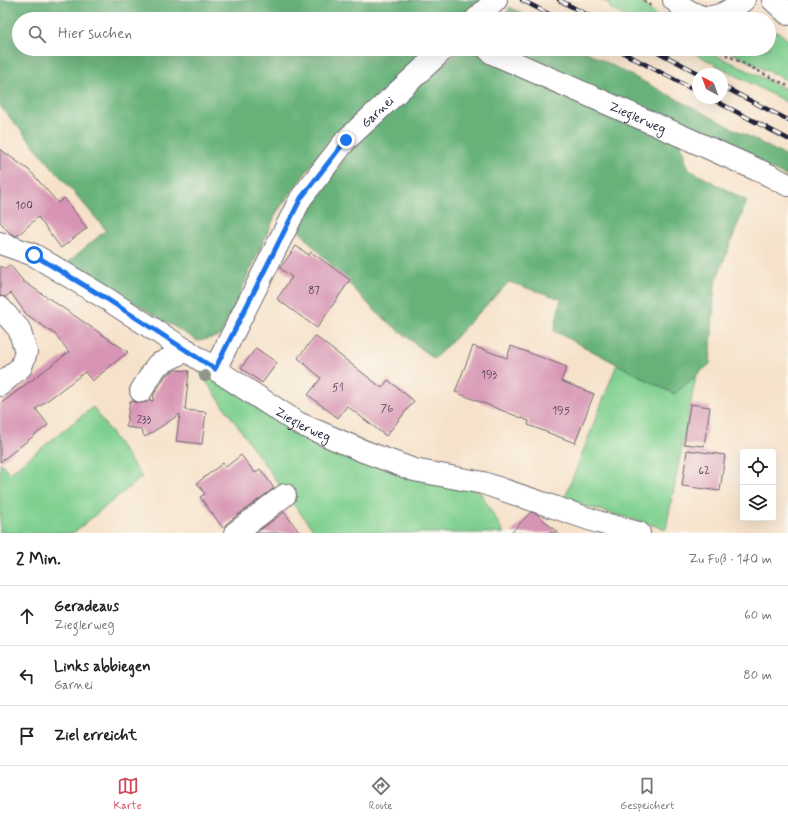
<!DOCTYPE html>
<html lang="de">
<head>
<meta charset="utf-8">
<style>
  :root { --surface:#fff; --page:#f2f2f2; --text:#222; --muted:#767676; --line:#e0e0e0; --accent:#d1495b }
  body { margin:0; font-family:Mynerve,sans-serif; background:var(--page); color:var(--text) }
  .controls { position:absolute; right:12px; bottom:12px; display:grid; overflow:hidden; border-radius:4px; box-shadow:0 4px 16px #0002 }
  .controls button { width:36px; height:36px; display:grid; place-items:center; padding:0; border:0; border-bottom:1px solid var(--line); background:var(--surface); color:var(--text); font:20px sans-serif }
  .compass { position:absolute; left:692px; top:68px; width:36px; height:36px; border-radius:50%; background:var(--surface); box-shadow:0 4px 16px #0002; rotate:319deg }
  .stop { position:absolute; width:12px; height:12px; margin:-9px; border:3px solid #1a73e8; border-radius:50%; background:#fff }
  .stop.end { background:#1a73e8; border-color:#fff; box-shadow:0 1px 4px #0008 }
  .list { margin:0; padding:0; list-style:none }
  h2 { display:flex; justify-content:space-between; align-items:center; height:52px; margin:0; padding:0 16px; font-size:17px }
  h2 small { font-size:13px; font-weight:400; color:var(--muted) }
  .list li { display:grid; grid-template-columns:26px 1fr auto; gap:12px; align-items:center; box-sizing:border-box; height:60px; padding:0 16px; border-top:1px solid var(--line) }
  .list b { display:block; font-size:15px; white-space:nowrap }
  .list p { margin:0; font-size:13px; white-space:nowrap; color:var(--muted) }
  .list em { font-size:13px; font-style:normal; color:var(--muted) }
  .icon { flex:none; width:22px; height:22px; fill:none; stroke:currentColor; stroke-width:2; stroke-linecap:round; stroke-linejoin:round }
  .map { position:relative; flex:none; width:788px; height:533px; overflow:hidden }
  .search { position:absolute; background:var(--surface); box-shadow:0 4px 16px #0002; left:12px; right:12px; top:12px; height:44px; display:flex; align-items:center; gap:10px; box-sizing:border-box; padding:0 14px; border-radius:22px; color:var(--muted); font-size:15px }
  .sheet { height:232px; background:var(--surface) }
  nav { display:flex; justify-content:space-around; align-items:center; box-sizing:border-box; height:56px; border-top:1px solid var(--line); background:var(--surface); font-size:11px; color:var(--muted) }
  nav a { display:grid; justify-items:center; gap:2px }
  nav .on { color:var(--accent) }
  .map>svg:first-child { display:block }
  .green { fill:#7fd090; stroke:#507966 }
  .forest { fill:#67b27a; stroke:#446a5a }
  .building { fill:#d794b4 }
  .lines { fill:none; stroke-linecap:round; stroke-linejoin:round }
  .minor-casing { stroke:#6c656d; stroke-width:24 }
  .major-casing { stroke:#6c656d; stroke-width:24 }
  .path { stroke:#6c656d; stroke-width:2.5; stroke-dasharray:3 3; stroke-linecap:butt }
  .minor { stroke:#fff; stroke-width:22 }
  .major { stroke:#fff; stroke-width:22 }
  .rail-casing { stroke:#22223b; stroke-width:4.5 }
  .rail { stroke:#fbf7ec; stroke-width:3; stroke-dasharray:9; stroke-linecap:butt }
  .tree { fill:#919589 }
  .route { stroke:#1a73e8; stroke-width:5 }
  .labels { text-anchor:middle; stroke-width:3; stroke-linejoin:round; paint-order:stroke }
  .number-label { font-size:11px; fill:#4f3e59 }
  .street-label { font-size:13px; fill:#22223b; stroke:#fbf7ec }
</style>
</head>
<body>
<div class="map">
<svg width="788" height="533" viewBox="0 0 788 533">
  <rect width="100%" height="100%" fill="#fbf7ec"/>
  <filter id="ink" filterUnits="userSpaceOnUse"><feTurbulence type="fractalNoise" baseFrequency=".025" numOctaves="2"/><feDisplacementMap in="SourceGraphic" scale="8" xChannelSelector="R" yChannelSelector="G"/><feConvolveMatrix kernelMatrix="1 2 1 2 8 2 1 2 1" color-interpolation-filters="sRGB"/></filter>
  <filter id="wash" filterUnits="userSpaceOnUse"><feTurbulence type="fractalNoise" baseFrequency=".012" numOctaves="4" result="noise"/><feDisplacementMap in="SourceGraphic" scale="16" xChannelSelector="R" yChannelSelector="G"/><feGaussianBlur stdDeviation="0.9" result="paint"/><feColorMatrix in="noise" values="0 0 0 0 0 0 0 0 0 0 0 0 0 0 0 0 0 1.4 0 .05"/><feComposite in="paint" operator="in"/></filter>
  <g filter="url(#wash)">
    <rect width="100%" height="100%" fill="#f6e2ca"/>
    <g class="green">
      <path d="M 601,0 L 639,0 L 660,19 L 630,19 L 611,9 L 608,3 Z"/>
      <path d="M 769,31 L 780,33 L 788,40 L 788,81 L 724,49 L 769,49 Z"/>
      <path d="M 686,49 L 703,49 L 788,90 L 788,103 Z"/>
      <path d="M 617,364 L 674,394 L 696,376 L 666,529 L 564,500 Z"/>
      <path d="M 198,370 L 480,492 L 504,533 L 316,533 L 287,496 Z"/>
      <path d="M 93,407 L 142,477 L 73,533 L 0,533 L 0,462 L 10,473 Z"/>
    </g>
    <g class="forest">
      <path d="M 0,0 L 482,0 L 461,19 L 19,19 L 19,49 L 429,49 L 331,138 L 277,212 L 220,336 L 198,341 L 67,263 L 106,230 L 0,106 Z"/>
      <path d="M 510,7 L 530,18 L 531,19 L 502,19 Z"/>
      <path d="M 462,49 L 470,50 L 681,143 L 688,169 L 747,201 L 715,283 L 710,364 L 674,394 L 554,331 L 561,299 L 509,282 L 434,359 L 375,311 L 297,229 L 353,145 L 452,56 Z"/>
      <path d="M 505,49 L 581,49 L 788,157 L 788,177 Z"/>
    </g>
    <g id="blocks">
      <g class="building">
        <path d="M 0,149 L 30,171 L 58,203 L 64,198 L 87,228 L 61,248 L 38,217 L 17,236 L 10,233 L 0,222 Z"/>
        <path d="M 296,246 L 309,255 L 311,252 L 350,280 L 317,328 L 277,299 L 292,277 L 280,268 Z"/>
        <path d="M 10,265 L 23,281 L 128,352 L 92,381 L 85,372 L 36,409 L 48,425 L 0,462 L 0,404 L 69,352 L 56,335 L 26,314 L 11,293 L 5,297 L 0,296 L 0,266 L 5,269 Z"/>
        <path d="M 315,336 L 382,388 L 388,380 L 414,401 L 386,436 L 347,406 L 338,418 L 308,395 L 321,378 L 298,358 Z"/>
        <path d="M 473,346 L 507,358 L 511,346 L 567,367 L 561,381 L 594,394 L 575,443 L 528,425 L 529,421 L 455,392 Z"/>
        <path d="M 256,348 L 277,363 L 262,383 L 241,368 Z"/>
        <path d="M 176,370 L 189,371 L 185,410 L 206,412 L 202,444 L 176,441 L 180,414 L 145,437 L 140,429 L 126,427 L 130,401 L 141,403 L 147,402 L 149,400 L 153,401 L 154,394 L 166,375 Z"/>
        <path d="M 690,404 L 710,407 L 704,446 L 684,444 Z"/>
        <path d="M 687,450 L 725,455 L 720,491 L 682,486 Z"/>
        <path d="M 241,455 L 255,473 L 260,469 L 274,488 L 227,523 L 223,528 L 200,497 L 205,494 L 197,483 L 223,463 L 226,467 Z"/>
        <path d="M 284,512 L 300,533 L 256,533 Z"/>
        <path d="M 531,512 L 537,514 L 558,533 L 511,533 Z"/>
      </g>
    </g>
  </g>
  <g filter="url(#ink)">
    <use href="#blocks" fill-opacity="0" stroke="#6c656d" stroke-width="1"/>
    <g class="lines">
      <defs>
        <g id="minor">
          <path d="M 674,0 C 701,24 717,22 744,0"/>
          <path d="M 476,19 L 496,0"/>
          <path id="s1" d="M 488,49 L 492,53 L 684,137 L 769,175 L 788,185"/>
          <path id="s2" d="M 0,243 L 34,255 L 107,299 L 298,423 L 363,451 L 414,470 L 483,483 L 598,522 L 639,533"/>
          <path d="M 0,308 L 19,329 L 26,352 L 21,367 L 0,385"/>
          <path id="s3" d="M 215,369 L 301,198 L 346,140 L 444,49"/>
          <path d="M 141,391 L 157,365 L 187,350"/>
          <path d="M 235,533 L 285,495"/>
        </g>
        <path id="major" d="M 773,0 L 788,14"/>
      </defs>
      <use href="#minor" class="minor-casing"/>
      <use href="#major" class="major-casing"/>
      <g class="path">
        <path d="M 644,0 L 651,6"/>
        <path d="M 715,49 L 788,86"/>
      </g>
      <use href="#minor" class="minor"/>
      <use href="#major" class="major"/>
      <defs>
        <g id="rail">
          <path d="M 522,0 L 558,19"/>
          <path d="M 559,0 L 595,19"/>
          <path d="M 616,49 L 698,92"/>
          <path d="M 652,49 L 700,74"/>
          <path d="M 722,86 L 788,120"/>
          <path d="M 710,98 L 788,139"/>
        </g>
      </defs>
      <use href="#rail" class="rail-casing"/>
      <use href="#rail" class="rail"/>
    </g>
    <circle class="tree" cx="205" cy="376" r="6"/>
  </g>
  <g class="lines" filter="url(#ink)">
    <path class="route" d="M 34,255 L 107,299 L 215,369 L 301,198 L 346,140"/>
  </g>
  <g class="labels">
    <g class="number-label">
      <text x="24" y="209">100</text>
      <text x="314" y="294">87</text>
      <text x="489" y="378">193</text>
      <text x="338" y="391">51</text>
      <text x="387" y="412">76</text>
      <text x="561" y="414">195</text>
      <text x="144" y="423">233</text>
      <text x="704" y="474">62</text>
    </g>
    <g class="street-label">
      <text dy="5" stroke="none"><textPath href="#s3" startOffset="307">Garnei</textPath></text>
      <text dy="5" stroke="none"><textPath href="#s1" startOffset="165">Zieglerweg</textPath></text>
      <text dy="5" stroke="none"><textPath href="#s2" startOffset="354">Zieglerweg</textPath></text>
    </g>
  </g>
</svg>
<div class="controls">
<button><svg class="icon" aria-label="locate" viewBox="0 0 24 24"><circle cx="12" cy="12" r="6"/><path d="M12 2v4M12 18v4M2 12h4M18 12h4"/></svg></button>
<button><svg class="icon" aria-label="layers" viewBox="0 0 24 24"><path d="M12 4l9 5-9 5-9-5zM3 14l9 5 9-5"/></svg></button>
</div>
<svg class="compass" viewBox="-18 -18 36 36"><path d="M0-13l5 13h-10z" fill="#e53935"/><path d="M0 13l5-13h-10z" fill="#767676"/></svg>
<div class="stop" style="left:34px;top:255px"></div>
<div class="stop end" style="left:346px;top:140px"></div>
<div class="search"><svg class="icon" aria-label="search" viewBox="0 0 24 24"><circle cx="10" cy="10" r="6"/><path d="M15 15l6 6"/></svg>Hier suchen</div>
</div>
<section class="sheet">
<h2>2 Min.<small>Zu Fuß · 140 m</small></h2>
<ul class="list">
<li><svg class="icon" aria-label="ahead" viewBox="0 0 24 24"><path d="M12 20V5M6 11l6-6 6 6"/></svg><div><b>Geradeaus</b><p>Zieglerweg</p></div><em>60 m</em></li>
<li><svg class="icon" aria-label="left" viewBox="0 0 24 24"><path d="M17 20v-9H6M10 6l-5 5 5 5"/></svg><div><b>Links abbiegen</b><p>Garnei</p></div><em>80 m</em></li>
<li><svg class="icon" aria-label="arrive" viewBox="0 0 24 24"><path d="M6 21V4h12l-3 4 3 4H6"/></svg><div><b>Ziel erreicht</b></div></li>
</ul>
</section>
<nav>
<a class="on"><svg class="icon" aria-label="map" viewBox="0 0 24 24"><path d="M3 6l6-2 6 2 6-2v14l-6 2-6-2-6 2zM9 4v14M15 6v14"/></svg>Karte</a>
<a><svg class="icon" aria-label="directions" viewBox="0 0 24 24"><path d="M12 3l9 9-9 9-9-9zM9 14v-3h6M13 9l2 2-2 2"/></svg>Route</a>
<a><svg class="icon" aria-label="saved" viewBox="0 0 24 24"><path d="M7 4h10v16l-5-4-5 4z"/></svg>Gespeichert</a>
</nav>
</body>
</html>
